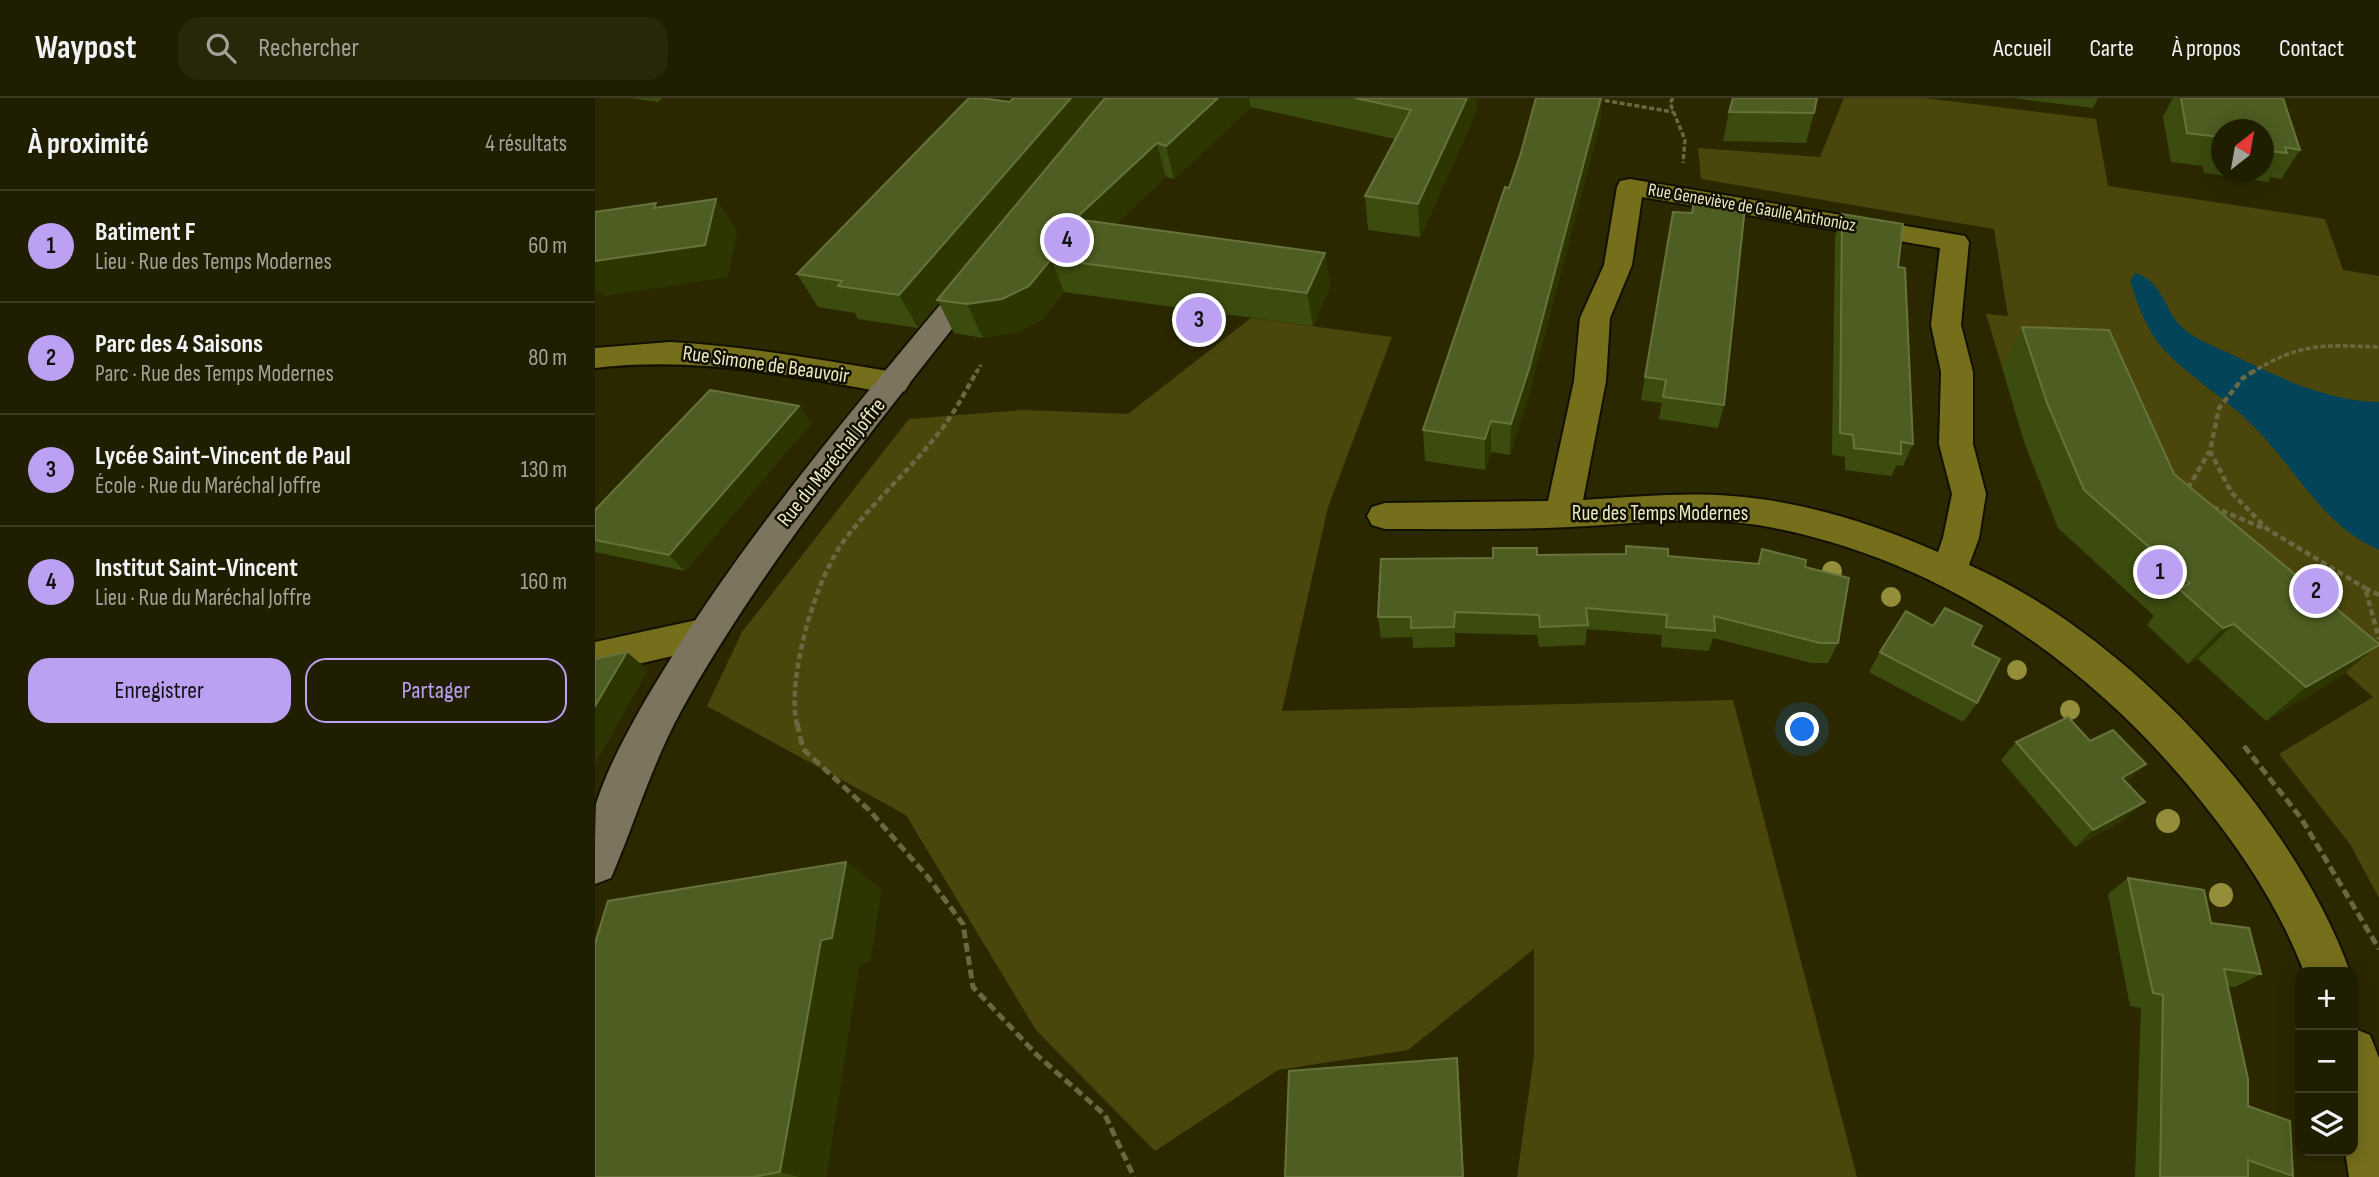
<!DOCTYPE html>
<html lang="fr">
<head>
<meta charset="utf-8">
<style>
  :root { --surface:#201e00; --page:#28270a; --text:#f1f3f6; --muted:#a2a299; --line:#3d3c22; --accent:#bca0f2 }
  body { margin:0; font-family:"Sofia Sans Condensed",sans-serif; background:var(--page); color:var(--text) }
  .controls { position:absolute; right:21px; bottom:21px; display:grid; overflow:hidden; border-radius:14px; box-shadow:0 4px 18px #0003 }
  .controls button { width:63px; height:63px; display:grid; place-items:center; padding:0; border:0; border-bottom:2px solid var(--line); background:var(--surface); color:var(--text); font:35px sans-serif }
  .compass { position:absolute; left:1616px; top:21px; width:63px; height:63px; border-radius:50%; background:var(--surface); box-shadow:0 4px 18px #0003; rotate:31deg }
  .you { position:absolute; left:1208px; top:632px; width:24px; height:24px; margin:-18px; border:5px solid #fff; border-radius:50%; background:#1a73e8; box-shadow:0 0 0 10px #1a73e833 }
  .badge { display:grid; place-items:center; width:46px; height:46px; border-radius:50%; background:var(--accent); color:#111; font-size:23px; font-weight:700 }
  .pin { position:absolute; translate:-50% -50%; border:4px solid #fff; box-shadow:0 2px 7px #0006 }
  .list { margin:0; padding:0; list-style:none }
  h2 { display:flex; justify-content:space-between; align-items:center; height:91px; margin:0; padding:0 28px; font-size:30px }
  h2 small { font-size:23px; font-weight:400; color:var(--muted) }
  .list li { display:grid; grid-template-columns:46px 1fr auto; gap:21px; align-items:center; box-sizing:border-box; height:112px; padding:0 28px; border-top:2px solid var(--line) }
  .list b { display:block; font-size:26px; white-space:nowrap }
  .list p { margin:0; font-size:23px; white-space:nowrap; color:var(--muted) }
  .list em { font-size:23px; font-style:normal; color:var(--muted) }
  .actions { display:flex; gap:14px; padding:21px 28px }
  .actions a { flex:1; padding:16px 0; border:2px solid var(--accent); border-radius:21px; text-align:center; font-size:24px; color:var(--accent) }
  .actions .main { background:var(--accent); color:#111 }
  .icon { flex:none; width:38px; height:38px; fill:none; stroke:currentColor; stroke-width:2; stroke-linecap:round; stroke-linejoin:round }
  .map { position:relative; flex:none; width:1784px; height:1079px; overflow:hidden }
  header { display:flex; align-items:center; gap:42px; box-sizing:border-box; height:98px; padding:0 35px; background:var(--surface); border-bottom:2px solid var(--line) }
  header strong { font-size:33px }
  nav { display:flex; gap:38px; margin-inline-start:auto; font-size:24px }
  .search { width:490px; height:63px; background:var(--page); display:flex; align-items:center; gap:18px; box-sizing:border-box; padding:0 24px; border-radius:21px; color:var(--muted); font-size:26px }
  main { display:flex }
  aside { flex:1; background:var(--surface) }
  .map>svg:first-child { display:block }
  .green { fill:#4b470c }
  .water { fill:#034458 }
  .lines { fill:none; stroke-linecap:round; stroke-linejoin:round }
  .street-casing { stroke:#121000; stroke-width:4 }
  .secondary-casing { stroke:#121000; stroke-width:4 }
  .path-far2 { stroke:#6b6841; stroke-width:3.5; stroke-dasharray:5 2.5; stroke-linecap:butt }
  .path-far1 { stroke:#6b6841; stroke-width:4.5; stroke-dasharray:6 3.5; stroke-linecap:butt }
  .path { stroke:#6b6841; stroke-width:5; stroke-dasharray:9 4.5; stroke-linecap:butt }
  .street { fill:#756f1b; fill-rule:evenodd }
  .secondary { fill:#7c745e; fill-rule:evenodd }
  .tree { fill:#948e3a }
  .wall { fill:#3b4c0e; fill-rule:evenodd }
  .shaded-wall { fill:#2d3600 }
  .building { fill:#4e5d21; stroke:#67733a; stroke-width:2 }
  .labels { text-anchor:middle; stroke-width:5; stroke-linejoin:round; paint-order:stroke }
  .far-street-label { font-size:18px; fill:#eceac3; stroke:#121000 }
  .street-label { font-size:21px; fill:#eceac3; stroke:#121000 }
</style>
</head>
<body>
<header>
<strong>Waypost</strong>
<div class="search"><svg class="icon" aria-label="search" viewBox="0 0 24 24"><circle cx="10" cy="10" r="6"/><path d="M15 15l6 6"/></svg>Rechercher</div>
<nav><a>Accueil</a><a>Carte</a><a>À propos</a><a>Contact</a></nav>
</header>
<main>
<aside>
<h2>À proximité<small>4 résultats</small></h2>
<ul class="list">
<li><span class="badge">1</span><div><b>Batiment F</b><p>Lieu · Rue des Temps Modernes</p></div><em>60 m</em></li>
<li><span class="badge">2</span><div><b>Parc des 4 Saisons</b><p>Parc · Rue des Temps Modernes</p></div><em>80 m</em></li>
<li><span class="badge">3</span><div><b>Lycée Saint-Vincent de Paul</b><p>École · Rue du Maréchal Joffre</p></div><em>130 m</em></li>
<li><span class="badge">4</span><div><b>Institut Saint-Vincent</b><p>Lieu · Rue du Maréchal Joffre</p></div><em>160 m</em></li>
</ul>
<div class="actions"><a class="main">Enregistrer</a><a>Partager</a></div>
</aside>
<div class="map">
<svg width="1784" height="1079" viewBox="0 0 1784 1079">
  <rect width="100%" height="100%" fill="#2b2800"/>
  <g class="green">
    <path d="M 1249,0 L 1330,0 L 1501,21 L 1513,88 L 1730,121 L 1748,172 L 1784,178 L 1784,800 L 1755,746 L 1684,656 L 1778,599 L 1407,269 L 1391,216 L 1413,218 L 1399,131 L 1106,81 L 1103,50 L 1225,59 Z"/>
    <path d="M 656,220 L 797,239 L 733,409 L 687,613 L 1138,602 L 1262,1079 L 922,1079 L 939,958 L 939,851 L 813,952 L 683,972 L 560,1053 L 441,932 L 311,717 L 112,608 L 147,534 L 314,321 L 428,312 L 533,316 Z"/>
  </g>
  <path class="water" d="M 1540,175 C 1567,181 1570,215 1588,230 C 1602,242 1620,249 1636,256 C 1683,279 1731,303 1784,304 L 1784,452 C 1729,428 1703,375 1664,334 C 1634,301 1593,280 1564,246 C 1550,228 1542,204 1535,183 Z"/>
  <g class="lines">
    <defs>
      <g id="street">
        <path d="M 1035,81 L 1370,138 L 1374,144 L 1366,227 L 1378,274 L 1378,346 L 1391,396 L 1384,440 L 1374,467 C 1531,536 1697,713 1755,874 L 1709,874 C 1685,811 1648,755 1606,703 C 1494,563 1342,458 1163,427 C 1100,417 1036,426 974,429 C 913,432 851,431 790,431 L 777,427 L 772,418 L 777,409 L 790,405 L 953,403 L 979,283 L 985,220 L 1009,167 L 1022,89 L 1025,83 ZM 1047,99 L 1345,150 L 1336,227 L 1346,274 L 1344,346 L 1357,396 L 1348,440 L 1343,454 C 1279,426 1207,403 1137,398 C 1088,394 1038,399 988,402 L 1011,283 L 1015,220 L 1037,167 Z"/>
        <path d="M 75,244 C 151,248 225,262 299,274 L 310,277 L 315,285 L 310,293 L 299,296 C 199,278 102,258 0,270 L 0,250 Z"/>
        <path d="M 111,520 L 125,525 L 130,536 L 125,547 L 0,576 L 0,544 Z"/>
        <path d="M 1758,930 L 1775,937 L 1784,960 L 1784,1079 L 1754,1079 L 1750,1053 L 1758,1053 Z"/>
      </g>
      <path id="secondary" d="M 383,170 L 393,173 L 398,179 L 393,185 C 285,324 172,459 86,613 C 57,666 40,724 16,780 L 0,786 C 0,764 0,727 1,706 C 15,661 48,605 73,565 C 160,424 268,300 373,173 Z"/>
    </defs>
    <use href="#street" class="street-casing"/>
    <use href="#secondary" class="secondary-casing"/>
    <g class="path-far2">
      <path d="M 995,0 L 1078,14"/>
      <path d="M 1078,0 L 1075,5 L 1090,42 L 1088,65"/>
      <path d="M 381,275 L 386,267"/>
      <path d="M 1656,275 C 1706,244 1728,247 1784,249"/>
    </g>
    <g class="path-far1">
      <path d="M 1659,273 L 1648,280 L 1624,310 L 1615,353 L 1636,394 L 1672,431 L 1770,490"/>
      <path d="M 1593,390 L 1614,354"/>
      <path d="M 1618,409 L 1668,430"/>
      <path d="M 1784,497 L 1770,490 L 1784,541"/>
      <path d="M 202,627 C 191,580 221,478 251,440 C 280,402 317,370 346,332 C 360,314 371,292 382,273"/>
    </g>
    <g class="path">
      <path d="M 202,625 L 208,651 L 274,712 L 332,778 L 368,826 L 378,889 L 442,957 L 510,1017 L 539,1079"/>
      <path d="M 1649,648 L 1706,720 L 1784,851"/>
    </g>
    <use href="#street" class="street"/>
    <use href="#secondary" class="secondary"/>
  </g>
  <g class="tree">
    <circle cx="1237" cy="473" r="10"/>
    <circle cx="1296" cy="499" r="10"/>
    <circle cx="1422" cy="572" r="10"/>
    <circle cx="1475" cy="612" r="10"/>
    <circle cx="1573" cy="723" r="12"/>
    <circle cx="1626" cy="797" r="12"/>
  </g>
  <g class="wall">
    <path d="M 35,0 L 68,0 L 63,4 Z"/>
    <path d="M 418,0 L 881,0 L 882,12 L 825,139 L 773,132 L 770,98 L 800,41 L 656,9 L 579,81 L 571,79 L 521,126 L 730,155 L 735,189 L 718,228 L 469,194 L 448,221 L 423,234 L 388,240 L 359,235 L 344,205 L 323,230 L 263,221 L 260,215 L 223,209 L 202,176 Z"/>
    <path d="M 941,0 L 1007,0 L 1005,25 L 932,303 L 915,357 L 896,354 L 890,372 L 830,363 L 828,332 L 925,58 Z"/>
    <path d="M 1417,0 L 1503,0 L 1498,10 Z"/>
    <path d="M 1578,0 L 1688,0 L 1705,52 L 1686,81 L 1676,79 L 1673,84 L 1609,75 L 1608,68 L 1576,64 L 1568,19 ZM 1627,32 L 1669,32 L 1669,74 L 1627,74 Z"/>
    <path d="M 1134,14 L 1219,15 L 1211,45 L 1128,43 Z"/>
    <path d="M 1078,114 L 1129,307 L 1123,330 L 1064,321 L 1067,305 L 1046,302 Z"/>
    <path d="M 1247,116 L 1303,169 L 1318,346 L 1308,368 L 1302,367 L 1296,378 L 1250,372 L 1250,359 L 1237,357 L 1240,139 Z"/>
    <path d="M 1427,229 L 1579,376 L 1742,581 L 1671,623 L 1603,561 L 1593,566 L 1552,527 L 1559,518 L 1463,430 L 1429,344 L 1407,269 Z"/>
    <path d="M 216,325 L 90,473 L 0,454 L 0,412 Z"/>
    <path d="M 1031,448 L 1073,458 L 1162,466 L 1167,451 L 1210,469 L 1243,545 L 1233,565 L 1216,565 L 1118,540 L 1114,553 L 1066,549 L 1067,537 L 992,531 L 990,547 L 944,549 L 942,537 L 860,535 L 860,549 L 818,550 L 817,539 L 786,540 L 783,519 L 898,460 L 898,450 L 942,457 L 1030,456 Z"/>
    <path d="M 1377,547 L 1382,605 L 1368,624 L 1274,574 L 1285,554 Z"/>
    <path d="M 1421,644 L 1531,684 L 1530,721 L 1480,749 L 1406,662 Z"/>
    <path d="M 251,764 L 286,791 L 275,864 L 264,866 L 231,1079 L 0,1079 Z"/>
    <path d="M 1533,780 L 1616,825 L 1666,876 L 1640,889 L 1632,888 L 1653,1008 L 1698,1078 L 1693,1079 L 1540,1079 L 1546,910 L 1535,908 L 1513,796 Z"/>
  </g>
  <g class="shaded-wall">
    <path d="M 476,0 L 515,0 L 342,202 L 344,205 L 323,230 L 304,197 Z"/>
    <path d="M 623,0 L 654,0 L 656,9 L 579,81 L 571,48 Z"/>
    <path d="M 872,0 L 881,0 L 882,12 L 825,139 L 823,106 Z"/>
    <path d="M 1006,0 L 1007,0 L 1005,25 L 932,303 L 915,357 L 916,326 Z"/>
    <path d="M 562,45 L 571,79 L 492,154 L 480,121 Z"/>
    <path d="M 121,101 L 142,133 L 133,179 L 10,198 L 6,194 L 0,195 L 0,163 Z"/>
    <path d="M 730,155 L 735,189 L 718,228 L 712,195 Z"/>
    <path d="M 456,161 L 469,194 L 448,221 L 423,234 L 388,240 L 372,206 Z"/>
    <path d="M 204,308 L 216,325 L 90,473 L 74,457 Z"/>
    <path d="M 896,323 L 896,354 L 890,372 L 890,341 Z"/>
    <path d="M 1639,526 L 1603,561 L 1593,566 L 1628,530 Z"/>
    <path d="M 1784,547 L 1742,581 L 1671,623 L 1711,589 Z"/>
    <path d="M 32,554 L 53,572 L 0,666 L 0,608 Z"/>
    <path d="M 1551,666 L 1532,684 L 1527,680 Z"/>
    <path d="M 1550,704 L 1530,721 L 1480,749 L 1498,732 Z"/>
    <path d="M 251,764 L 286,791 L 275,864 L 264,866 L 231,1079 L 204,1079 L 185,1074 L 226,842 Z"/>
    <path d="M 862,960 L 864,976 L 869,1079 L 868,1079 Z"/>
  </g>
  <g class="building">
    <path d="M 374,0 L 386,0 L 415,4 L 418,0 L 476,0 L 304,197 L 243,188 L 247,183 L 202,176 Z"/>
    <path d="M 510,0 L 623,0 L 571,48 L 562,45 L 480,121 L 730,155 L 712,195 L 456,161 L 434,188 L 407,201 L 372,206 L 342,202 Z"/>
    <path d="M 760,0 L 872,0 L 823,106 L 770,98 L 816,12 Z"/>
    <path d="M 941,0 L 1006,0 L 934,271 L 916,326 L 896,323 L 890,341 L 828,332 L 910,89 L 914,90 L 925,58 Z"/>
    <path d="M 1138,0 L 1222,0 L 1219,15 L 1134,14 Z"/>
    <path d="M 1586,0 L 1688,0 L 1705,52 L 1690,49 L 1692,55 L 1669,52 L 1669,32 L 1627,32 L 1627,45 L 1625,39 L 1592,35 Z"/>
    <path d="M 121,101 L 110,147 L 0,163 L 0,114 L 61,105 L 59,110 Z"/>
    <path d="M 1099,103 L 1150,109 L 1129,307 L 1068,299 L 1071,282 L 1050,279 L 1078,114 L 1097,115 Z"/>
    <path d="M 1247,116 L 1308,126 L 1303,169 L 1310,170 L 1318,346 L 1306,344 L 1306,356 L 1259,350 L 1258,337 L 1245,335 Z"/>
    <path d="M 1427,229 L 1514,232 L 1579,376 L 1784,546 L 1784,547 L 1711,589 L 1639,526 L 1628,530 L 1584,491 L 1595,485 L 1489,392 L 1452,305 Z"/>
    <path d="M 115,292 L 204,308 L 74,457 L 0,442 L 0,412 Z"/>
    <path d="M 1031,448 L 1073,451 L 1073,458 L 1164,466 L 1167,451 L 1211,462 L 1210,469 L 1254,480 L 1243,545 L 1225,545 L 1119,518 L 1120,533 L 1071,529 L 1072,517 L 991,510 L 993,527 L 945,529 L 944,517 L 860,514 L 859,529 L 816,530 L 816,519 L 783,519 L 786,461 L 898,460 L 898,450 L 942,450 L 942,457 L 1031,456 Z"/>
    <path d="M 1350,510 L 1387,528 L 1377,547 L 1405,561 L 1382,605 L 1285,554 L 1311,513 L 1338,528 Z"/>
    <path d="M 32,554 L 0,608 L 0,561 Z"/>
    <path d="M 1473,619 L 1495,643 L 1518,632 L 1551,666 L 1527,680 L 1550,704 L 1498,732 L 1421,644 Z"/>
    <path d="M 251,764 L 237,840 L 226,842 L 185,1074 L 158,1079 L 0,1079 L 0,845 L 13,803 Z"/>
    <path d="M 1533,780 L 1609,792 L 1616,825 L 1654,830 L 1666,876 L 1629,871 L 1653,981 L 1653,1008 L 1695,1023 L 1698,1078 L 1653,1062 L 1653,1079 L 1565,1079 L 1568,897 L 1558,895 Z"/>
    <path d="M 862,960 L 868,1079 L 690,1079 L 694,973 Z"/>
  </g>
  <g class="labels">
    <g class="far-street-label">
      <text transform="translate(1157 109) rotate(10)" y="6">Rue Geneviève de Gaulle Anthonioz</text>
    </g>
    <g class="street-label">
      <text transform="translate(171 266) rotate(8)" y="7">Rue Simone de Beauvoir</text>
      <text transform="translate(236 364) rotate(-51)" y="7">Rue du Maréchal Joffre</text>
      <text x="1065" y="422">Rue des Temps Modernes</text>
    </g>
  </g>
</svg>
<div class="controls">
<button>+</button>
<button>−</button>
<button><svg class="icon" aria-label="layers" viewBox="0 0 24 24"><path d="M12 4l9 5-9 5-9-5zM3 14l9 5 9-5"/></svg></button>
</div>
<svg class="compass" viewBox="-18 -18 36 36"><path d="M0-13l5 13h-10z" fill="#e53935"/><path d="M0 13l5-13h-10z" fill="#a2a299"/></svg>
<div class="you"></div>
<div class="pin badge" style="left:1565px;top:474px">1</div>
<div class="pin badge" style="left:1721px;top:493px">2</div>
<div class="pin badge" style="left:604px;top:222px">3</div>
<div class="pin badge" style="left:472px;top:142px">4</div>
</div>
</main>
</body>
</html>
